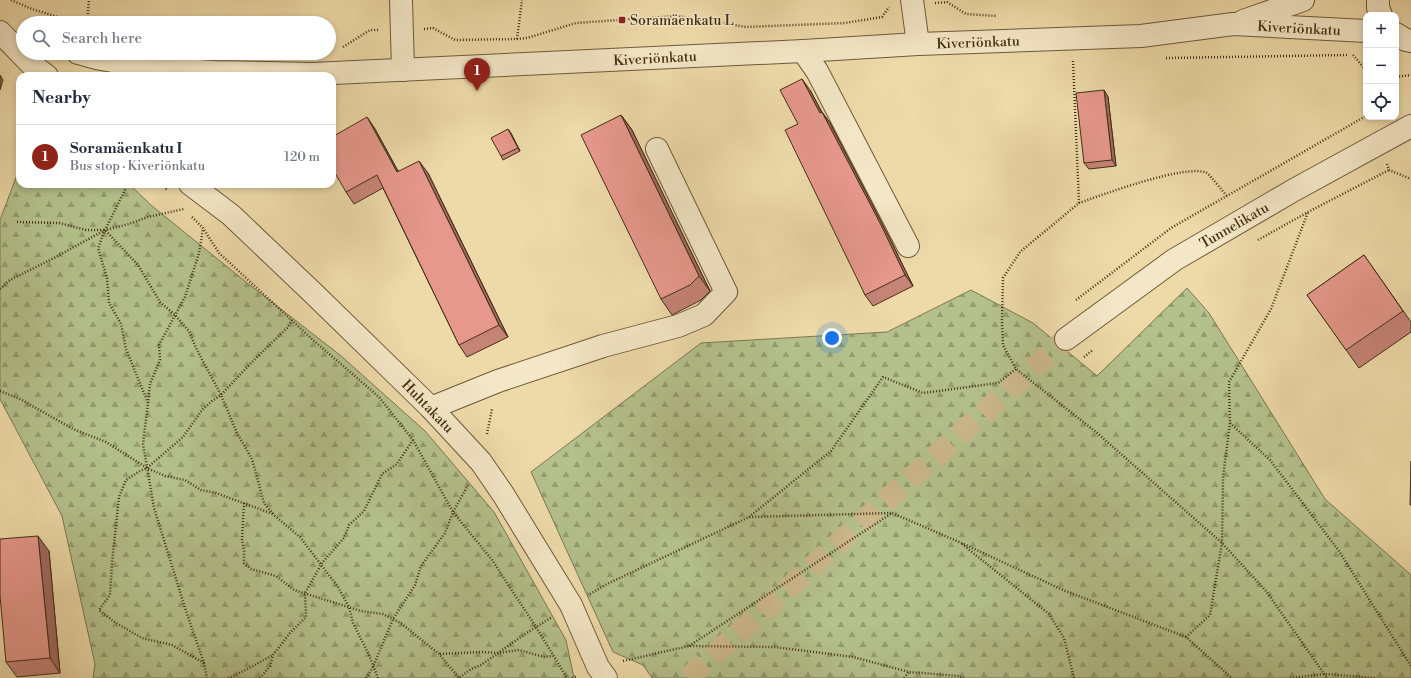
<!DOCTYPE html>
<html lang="en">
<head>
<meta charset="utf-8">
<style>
  :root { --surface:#fff; --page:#f6f6f7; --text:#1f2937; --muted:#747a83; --line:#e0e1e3; --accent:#8f2418 }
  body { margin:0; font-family:"Libre Bodoni",serif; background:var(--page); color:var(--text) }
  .controls { position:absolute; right:12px; top:12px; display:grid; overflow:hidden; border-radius:8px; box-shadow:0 2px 6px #0003 }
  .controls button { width:36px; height:36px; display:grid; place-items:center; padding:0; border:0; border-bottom:1px solid var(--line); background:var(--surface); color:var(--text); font:20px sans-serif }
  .you { position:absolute; left:832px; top:338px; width:14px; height:14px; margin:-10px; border:3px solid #fff; border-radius:50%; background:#1a73e8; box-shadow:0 0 0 6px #1a73e833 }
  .badge { display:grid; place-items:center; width:26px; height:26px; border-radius:50%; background:var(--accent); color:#fff; font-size:13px; font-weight:700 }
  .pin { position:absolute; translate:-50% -33px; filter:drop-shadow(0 1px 2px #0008) }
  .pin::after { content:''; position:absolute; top:21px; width:14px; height:12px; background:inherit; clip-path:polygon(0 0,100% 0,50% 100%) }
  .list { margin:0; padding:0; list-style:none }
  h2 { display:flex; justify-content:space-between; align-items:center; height:52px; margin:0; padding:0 16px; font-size:17px }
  h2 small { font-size:13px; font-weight:400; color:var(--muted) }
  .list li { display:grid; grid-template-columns:26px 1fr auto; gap:12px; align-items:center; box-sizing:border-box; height:64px; padding:0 16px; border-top:1px solid var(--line) }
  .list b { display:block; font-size:15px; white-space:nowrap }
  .list p { margin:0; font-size:13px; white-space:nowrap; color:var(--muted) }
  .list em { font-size:13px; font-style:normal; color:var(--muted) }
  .icon { flex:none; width:22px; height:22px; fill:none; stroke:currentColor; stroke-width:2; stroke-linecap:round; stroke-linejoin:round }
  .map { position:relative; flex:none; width:1411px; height:678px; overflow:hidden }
  .search { position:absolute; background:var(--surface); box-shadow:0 2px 6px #0003; left:16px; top:16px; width:320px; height:44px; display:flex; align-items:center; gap:10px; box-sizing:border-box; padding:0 14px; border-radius:22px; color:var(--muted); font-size:15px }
  .panel { position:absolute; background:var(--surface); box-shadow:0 2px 6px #0003; left:16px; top:72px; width:320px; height:116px; border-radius:12px }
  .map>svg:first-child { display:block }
  .forest { fill:url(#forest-firs); stroke:#7b7850 }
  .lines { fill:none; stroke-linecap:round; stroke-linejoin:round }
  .minor-tunnel { stroke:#ccb88b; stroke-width:22; stroke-dasharray:22 11; stroke-linecap:butt }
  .minor-casing { stroke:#6d5a39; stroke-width:24 }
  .path { stroke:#422f14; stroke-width:2.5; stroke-dasharray:1 2; stroke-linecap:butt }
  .minor { stroke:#f4e7c7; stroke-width:22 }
  .wall { fill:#c68378; stroke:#422f14 }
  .shaded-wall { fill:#a16a62; stroke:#422f14 }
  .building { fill:#e6988c; stroke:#422f14 }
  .poi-dot { fill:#8f2418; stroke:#f4e7c7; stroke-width:1.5 }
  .labels { text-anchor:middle; stroke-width:3; stroke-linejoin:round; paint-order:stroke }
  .poi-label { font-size:14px; fill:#422f14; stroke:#f4e7c7; text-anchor:start }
  .street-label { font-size:14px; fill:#422f14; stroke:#f4e7c7 }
</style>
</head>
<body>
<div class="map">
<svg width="1411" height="678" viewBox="0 0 1411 678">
  <defs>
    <pattern id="forest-firs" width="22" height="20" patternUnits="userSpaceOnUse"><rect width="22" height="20" fill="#b4c18c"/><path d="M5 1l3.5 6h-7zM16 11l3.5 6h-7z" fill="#949d71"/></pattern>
  </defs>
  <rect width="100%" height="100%" fill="#eedaa9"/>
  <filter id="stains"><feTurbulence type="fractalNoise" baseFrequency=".005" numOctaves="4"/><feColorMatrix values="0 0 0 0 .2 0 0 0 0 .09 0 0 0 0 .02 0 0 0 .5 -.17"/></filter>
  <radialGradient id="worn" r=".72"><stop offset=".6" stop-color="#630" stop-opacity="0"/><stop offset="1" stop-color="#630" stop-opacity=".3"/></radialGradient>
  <g class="forest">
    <path d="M 20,167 L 20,184 L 129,184 L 152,206 L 246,282 L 340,355 L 425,431 L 494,512 L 566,640 L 574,678 L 93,678 L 95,664 L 62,516 L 0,399 L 0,220 Z"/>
    <path d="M 1187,288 L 1209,313 L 1325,499 L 1411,575 L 1411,678 L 652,678 L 643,665 L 613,652 L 531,472 L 701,343 L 887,332 L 971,290 L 1033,323 L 1097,376 Z"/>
  </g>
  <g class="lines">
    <path class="minor-tunnel" d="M 688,678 L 1066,339"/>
    <defs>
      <g id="minor">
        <path d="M 401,0 L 403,70"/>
        <path d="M 912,0 L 918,44"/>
        <path d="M 1378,0 L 1378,8 L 1381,15"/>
        <path d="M 1243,21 L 1303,0"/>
        <path d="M 0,32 L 31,64 L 47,76"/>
        <path d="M 1396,34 L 1406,40 L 1411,41"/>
        <path d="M 803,51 L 817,71 L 908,246"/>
        <path d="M 78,53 L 96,58 L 150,68 L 214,72 L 312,74 L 803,51 L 918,44 L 1141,36 L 1233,24 L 1366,31"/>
        <path d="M 190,184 L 231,215 L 312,292 L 431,408 L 481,462 L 503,494 L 571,605 L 598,667 L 606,678"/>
        <path d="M 1066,339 L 1174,260 L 1294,190 L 1411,126"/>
        <path d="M 431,408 L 498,381 L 603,346 L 678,326 L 704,315 L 726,292 L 657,149"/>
      </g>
    </defs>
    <use href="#minor" class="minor-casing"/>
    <g class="path">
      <path d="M 11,0 L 32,9 L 77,23"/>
      <path d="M 935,3 L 947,2 L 966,14 L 997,16"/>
      <path d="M 87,23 L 89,0"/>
      <path d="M 424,29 L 433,28 L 455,40 L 517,39 L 527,38 L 576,23 L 677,16 L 746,27 L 845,23 L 882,17 L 889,7"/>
      <path d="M 517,39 L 522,0"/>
      <path d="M 343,47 L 370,30 L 379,30"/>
      <path d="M 1353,55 L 1366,70"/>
      <path d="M 1166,58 L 1347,55"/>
      <path d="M 1073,61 L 1079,203 L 1020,252 L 1003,278 L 1002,321 L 1003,345 L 1016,369 L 1096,432 L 1222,543 L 1266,591 L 1327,678"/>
      <path d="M 1396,77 L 1411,75"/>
      <path d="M 1387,164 L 1389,170 L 1411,179"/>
      <path d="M 128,184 L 105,230 L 98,248 L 107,278 L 109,303 L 121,324 L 126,349 L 148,403 L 143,444 L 154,508 L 186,611 L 204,663 L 207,678"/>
      <path d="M 162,184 L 167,190"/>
      <path d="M 1079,203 C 1102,195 1187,163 1207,173 C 1211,176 1223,192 1227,196"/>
      <path d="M 192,217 L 203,228 L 219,253 L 313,340 L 379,397 L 413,440 L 453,512 L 492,560 L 536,627 L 567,678"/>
      <path d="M 17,222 L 59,223 L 86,230 L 105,230 L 138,265 L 160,302 L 175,315 L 189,331 L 196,348 L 221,395 L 237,433 L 252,459 L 264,503 L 275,516 L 300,537 L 338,587 L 349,607 L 353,623 L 369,655 L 378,678"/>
      <path d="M 1258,240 L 1308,212 L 1389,170"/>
      <path d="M 0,289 L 10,280 L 54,258 L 105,230 L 129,224 L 148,217 L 184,209"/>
      <path d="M 1076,300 L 1171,228 L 1366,116"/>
      <path d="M 1084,357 L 1093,350"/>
      <path d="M 0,391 L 20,399 L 73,429 L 106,442 L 147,468 L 165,476 L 185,480 L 201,490 L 216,493 L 273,514"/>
      <path d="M 148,403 L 150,384 L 160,360 L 159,345 L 185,297 L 199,253 L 203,229"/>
      <path d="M 1230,423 L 1270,460 L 1339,551 L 1411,666"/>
      <path d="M 487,434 L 492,409"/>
      <path d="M 244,503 L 242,539 L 244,551 L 244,563 L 251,569 L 276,576 L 294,590 L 361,611 L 383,614 L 393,619 L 402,624 L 439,654 L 459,678 L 471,669 L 481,665 L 525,634 L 552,617"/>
      <path d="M 749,517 L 831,451 L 883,377 L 923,393 L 998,383 L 1016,369"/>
      <path d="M 962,544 L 1049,614 L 1064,638 L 1074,678"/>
      <path d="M 590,594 L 607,584 L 749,517 L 892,513"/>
      <path d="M 1186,637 L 1210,615 L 1222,543 L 1223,477 L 1230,423 L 1229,382 L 1271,309 L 1308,212"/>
      <path d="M 689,646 L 892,513 L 957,541 L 1063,590 L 1186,637 L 1232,678"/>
      <path d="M 440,654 L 482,652 L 498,653 L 519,650 L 544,657 L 553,656"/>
      <path d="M 623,661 L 689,646 L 775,647 L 853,657 L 909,672 L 958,676 L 964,678"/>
      <path d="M 204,663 L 172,645 L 142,638 L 116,623 L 99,610 L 110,595 L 112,563 L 119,497 L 126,480 L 140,471 L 147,468 L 183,437 L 202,410 L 212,401 L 221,395 L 251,363 L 287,328 L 292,320"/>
      <path d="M 228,678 C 243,672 258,663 273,655"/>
      <path d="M 260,678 L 270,666 L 273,655 L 290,633 L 306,617 L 305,593 L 322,563 L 344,538 L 349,525 L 364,511 L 382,474 L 397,464 L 413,440"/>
      <path d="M 366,678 L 373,667 L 393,619 L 415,585 L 421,566 L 445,533 L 453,512 L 468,485"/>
      <path d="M 572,678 L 577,676"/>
      <path d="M 904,678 L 909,672"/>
      <path d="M 1290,678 L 1325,674 L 1375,678"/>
    </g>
    <use href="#minor" class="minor"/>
  </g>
  <g class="wall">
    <path d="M 810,90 L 822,112 L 830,123 L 889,237 L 913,286 L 873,306 L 865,295 L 798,124 Z"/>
    <path d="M 1104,90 L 1108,97 L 1116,166 L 1089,169 L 1084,163 Z"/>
    <path d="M 621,115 L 632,130 L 710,291 L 701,300 L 672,315 L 661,299 Z"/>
    <path d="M 367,117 L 375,129 L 398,171 L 428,173 L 508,337 L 467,357 L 459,345 L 383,188 L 354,204 L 346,192 Z"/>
    <path d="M 508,129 L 520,151 L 503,160 L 501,156 Z"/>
    <path d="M 1364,255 L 1411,322 L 1411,332 L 1359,368 L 1307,295 Z"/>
    <path d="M 49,551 L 60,673 L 17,677 L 6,662 Z"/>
  </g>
  <g class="shaded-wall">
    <path d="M 0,75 L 3,80 L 0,90 Z"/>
    <path d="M 802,79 L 810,90 L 828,124 L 820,113 Z"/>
    <path d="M 1104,90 L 1108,97 L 1116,166 L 1112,160 Z"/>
    <path d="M 822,112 L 830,123 L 889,237 L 913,286 L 905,275 Z"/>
    <path d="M 621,115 L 632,130 L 710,291 L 699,276 Z"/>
    <path d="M 367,117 L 375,129 L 405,184 L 397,172 Z"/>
    <path d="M 508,129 L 511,133 L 520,151 L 518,148 Z"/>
    <path d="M 419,161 L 428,173 L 508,337 L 499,325 Z"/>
    <path d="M 38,536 L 49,551 L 60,673 L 50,658 Z"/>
  </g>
  <g class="building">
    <path d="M 802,79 L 820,113 L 822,112 L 881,225 L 905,275 L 865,295 L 785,130 L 798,124 L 780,90 Z"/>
    <path d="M 1104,90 L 1112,160 L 1084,163 L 1076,93 Z"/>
    <path d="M 621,115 L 699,276 L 690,285 L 661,299 L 581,135 Z"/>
    <path d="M 367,117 L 397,172 L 419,161 L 499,325 L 459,345 L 377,175 L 346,192 L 332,168 L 332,137 Z"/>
    <path d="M 508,129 L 518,148 L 501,156 L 491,138 Z"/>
    <path d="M 1364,255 L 1403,311 L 1346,350 L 1307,295 Z"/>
    <path d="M 1411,461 L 1411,505 L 1410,505 Z"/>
    <path d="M 38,536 L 50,658 L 6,662 L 0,596 L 0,539 Z"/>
  </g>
  <rect class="poi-dot" x="618" y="16" width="8" height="8" rx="2"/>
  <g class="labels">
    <g class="poi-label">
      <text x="630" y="25">Soramäenkatu L</text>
    </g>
    <g class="street-label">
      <text transform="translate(1299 28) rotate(3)" y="5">Kiveriönkatu</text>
      <text transform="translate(978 42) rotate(-2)" y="5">Kiveriönkatu</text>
      <text transform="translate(655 58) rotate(-3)" y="5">Kiveriönkatu</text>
      <text transform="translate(1234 225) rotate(-30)" y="5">Tunnelikatu</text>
      <text transform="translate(428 406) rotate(46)" y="5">Huhtakatu</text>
    </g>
  </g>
  <rect width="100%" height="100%" filter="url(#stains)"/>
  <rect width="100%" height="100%" fill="url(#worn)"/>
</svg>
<div class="controls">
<button>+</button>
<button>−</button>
<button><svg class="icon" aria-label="locate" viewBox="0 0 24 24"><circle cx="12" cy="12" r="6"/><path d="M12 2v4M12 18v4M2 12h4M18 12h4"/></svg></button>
</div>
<div class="you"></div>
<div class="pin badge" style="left:477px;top:91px">1</div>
<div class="search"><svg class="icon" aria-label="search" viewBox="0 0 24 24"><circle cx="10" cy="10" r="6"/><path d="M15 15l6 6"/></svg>Search here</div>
<section class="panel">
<h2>Nearby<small></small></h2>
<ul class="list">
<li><span class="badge">1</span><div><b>Soramäenkatu I</b><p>Bus stop · Kiveriönkatu</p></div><em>120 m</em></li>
</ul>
</section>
</div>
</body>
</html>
